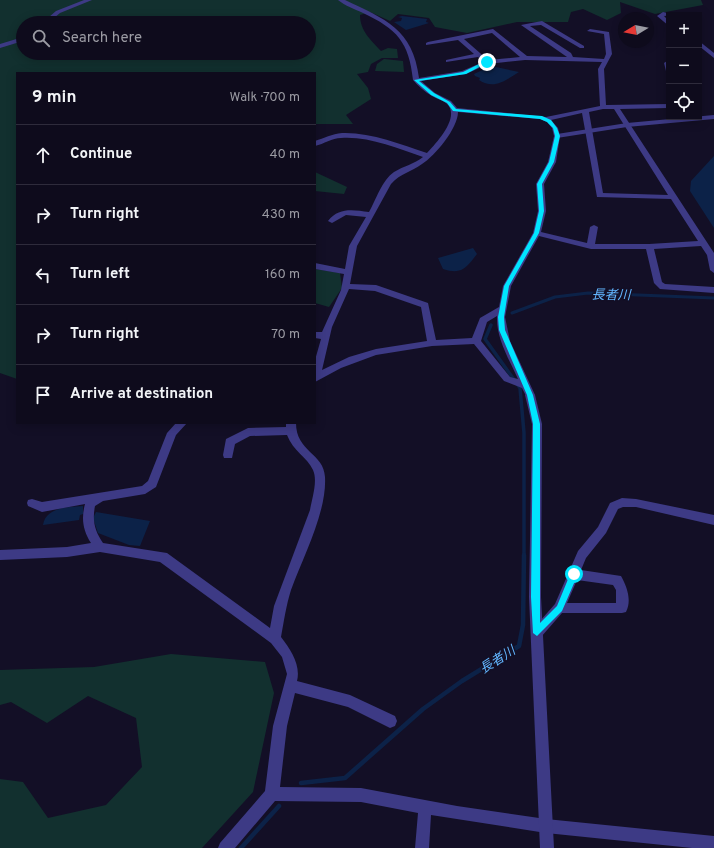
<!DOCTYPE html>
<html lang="en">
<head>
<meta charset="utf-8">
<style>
  :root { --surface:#0e0b1c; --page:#171425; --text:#f1f3f6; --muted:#9b9ba3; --line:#2e2b3b }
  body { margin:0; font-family:Overpass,"Noto Sans JP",sans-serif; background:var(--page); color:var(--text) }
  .controls { position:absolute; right:12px; top:12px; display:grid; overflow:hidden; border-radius:0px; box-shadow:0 2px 10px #0003 }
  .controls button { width:36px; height:36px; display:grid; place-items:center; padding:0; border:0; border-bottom:1px solid var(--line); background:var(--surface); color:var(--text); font:20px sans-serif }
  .compass { position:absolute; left:618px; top:12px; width:36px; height:36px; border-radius:50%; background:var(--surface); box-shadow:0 2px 10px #0003; rotate:260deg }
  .stop { position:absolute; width:12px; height:12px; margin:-9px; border:3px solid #00e5ff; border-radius:50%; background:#fff }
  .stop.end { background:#00e5ff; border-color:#fff; box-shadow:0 1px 4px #0008 }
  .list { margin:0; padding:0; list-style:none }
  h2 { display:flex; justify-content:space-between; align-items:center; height:52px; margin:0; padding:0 16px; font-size:17px }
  h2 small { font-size:13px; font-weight:400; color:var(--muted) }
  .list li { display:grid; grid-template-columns:26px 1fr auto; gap:12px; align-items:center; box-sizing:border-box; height:60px; padding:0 16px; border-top:1px solid var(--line) }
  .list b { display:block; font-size:15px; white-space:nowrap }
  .list em { font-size:13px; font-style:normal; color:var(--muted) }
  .icon { flex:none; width:22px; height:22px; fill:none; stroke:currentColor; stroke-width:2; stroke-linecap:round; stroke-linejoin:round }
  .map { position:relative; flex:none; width:714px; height:848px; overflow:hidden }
  .search { position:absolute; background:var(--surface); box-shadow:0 2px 10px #0003; left:16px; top:16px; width:300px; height:44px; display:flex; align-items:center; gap:10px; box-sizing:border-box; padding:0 14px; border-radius:22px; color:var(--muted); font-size:15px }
  .panel { position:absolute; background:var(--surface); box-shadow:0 2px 10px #0003; left:16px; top:72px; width:300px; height:352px; border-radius:0px }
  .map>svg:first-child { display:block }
  .green { fill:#12302f; fill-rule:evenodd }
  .water { fill:#0c2248 }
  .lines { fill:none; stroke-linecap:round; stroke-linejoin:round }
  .stream-far2 { stroke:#0c2248; stroke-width:3 }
  .stream-far1 { stroke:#0c2248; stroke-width:3.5 }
  .stream { stroke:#0c2248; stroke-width:4.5 }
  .minor { fill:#3d3a85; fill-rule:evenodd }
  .tertiary { fill:#3d3a85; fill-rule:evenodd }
  .route { fill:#00e5ff }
  .labels { text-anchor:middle; stroke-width:3; stroke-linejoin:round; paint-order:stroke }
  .water-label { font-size:13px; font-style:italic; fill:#62b6ff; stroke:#130f26 }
</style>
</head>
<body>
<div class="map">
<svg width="714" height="848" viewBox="0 0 714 848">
  <rect width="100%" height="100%" fill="#130f26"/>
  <g class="green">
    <path d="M 0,0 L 701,0 L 703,5 L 655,14 L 620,2 L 621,13 L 607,20 L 583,9 L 571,12 L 568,22 L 517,22 L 467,33 L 435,27 L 429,18 L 398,14 L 390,21 L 370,12 L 360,15 C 360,31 371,40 381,51 L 388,48 L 397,49 L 398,58 L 382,58 L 371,64 L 368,72 L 357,74 L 368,88 L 371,99 L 346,115 L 353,124 L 315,124 L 315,73 L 17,73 L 17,379 L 0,373 ZM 23,23 L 309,23 L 309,53 L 23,53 Z"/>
    <path d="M 384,59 L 403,61 L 404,72 L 375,71 L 377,64 Z"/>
    <path d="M 315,172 L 347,187 L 344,194 L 315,191 Z"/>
    <path d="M 315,269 L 340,273 L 342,288 L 329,307 L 315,303 Z"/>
    <path d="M 171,654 L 265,662 L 274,693 L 253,792 L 202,848 L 0,848 L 0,779 L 23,782 L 48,818 L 106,805 L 142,767 L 136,718 L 88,696 L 47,723 L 11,702 L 0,705 L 0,670 L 94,667 Z"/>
  </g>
  <g class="water">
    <path d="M 402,16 L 427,19 L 426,22 L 429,23 L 406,30 L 394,22 L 401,21 L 402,18 L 398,17 Z"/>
    <path d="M 491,66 L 519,72 C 506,80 494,90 479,80 L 480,78 L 475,76 L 474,74 Z"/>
    <path d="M 714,156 L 714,228 L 690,191 L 691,181 Z"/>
    <path d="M 473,248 L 477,254 C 466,268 462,275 443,269 L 438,258 Z"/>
    <path d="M 83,506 L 83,514 L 80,515 L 79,520 L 43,525 C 46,507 68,507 83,506 Z"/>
    <path d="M 96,512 L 150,521 L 140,546 L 129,545 L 98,533 L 93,518 Z"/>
  </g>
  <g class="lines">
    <path class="stream-far2" d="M 512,313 L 555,297 L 588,293 L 714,298"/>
    <path class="stream-far1" d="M 491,325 L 485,339 L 520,388 L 524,433 L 524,556"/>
    <g class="stream">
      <path d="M 301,783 L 345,778 L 423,709 L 462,681 L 519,646 L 523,625 L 524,555"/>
      <path d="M 241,848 L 279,806"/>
    </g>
    <g class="minor">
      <path d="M 84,0 L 92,0 L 60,13 L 48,23 L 42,23 L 56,11 Z"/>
      <path d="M 338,0 L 345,0 C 385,19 413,29 419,78 L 462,71 L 483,62 L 478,57 L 446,62 L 446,60 L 474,54 L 458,40 L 426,45 L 426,43 L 428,42 L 493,29 L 527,56 L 567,57 L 521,25 L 542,21 L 584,46 L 584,48 L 580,48 L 541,25 L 530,26 L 571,53 L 573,57 L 604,59 L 606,54 L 604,34 L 587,31 L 590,29 L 609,32 L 612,54 L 604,69 L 606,105 L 669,104 L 669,108 L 620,109 L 714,253 L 714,273 L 710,270 L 707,255 L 701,246 L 654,249 L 662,282 L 665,284 L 714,287 L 714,293 L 660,289 L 654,283 L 646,249 L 591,249 L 539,236 L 511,286 L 505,317 L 510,341 L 535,395 L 533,398 L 527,398 L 522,388 L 504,381 L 474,344 L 432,346 L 376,355 L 341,368 L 315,382 L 315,360 L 321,339 L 315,338 L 315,332 L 322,332 L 341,290 L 344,274 L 315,269 L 315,263 L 345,269 L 349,246 L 366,217 L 346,215 L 332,223 L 328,221 C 339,207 353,210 369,212 C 376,200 382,180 394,172 C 404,166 414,164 423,157 C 397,148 368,136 341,138 C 332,138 324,144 315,146 L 315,141 C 324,138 332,134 342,133 C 370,132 400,144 427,153 C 436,143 462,116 446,103 C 442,100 437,99 432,96 C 425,92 418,86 413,80 C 409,42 397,29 363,13 C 355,9 345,6 338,0 ZM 492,33 L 520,57 L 488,60 L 464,39 ZM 525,60 L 602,62 L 598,69 L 600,106 L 546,117 L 457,108 L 451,101 L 435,93 L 421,81 L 466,74 L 488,64 ZM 603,109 L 614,109 L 668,195 L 603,193 L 589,112 ZM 458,112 L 540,119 L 547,122 L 552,128 L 554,136 L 548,162 L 536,184 L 538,211 L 533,233 L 503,286 L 499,307 L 480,318 L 472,338 L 436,340 L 428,303 L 376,285 L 350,284 L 357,246 L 391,184 C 401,173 411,172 422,164 C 435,156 458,128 458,112 ZM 582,113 L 597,197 L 671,199 L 698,241 L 649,244 L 595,244 L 598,227 L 594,225 L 590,227 L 587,243 L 541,232 L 546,211 L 544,184 L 556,162 L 560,136 L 558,128 L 551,120 ZM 349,289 L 375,291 L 421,307 L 427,341 L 376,349 L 349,357 L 322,370 L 332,327 ZM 497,316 C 496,338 509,359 518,379 L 510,377 L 481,341 L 487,322 Z"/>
      <path d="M 663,12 L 676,15 L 664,16 L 669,21 L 669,26 L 657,16 Z"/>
      <path d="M 23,37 L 23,41 L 0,48 L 0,44 Z"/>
      <path d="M 699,41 L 714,53 L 714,58 L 699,46 Z"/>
      <path d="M 667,61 L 669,62 L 669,73 L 666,71 L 664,63 Z"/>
      <path d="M 176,423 L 187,423 L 176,435 L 156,487 L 145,494 L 103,501 L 95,506 C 92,521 95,531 103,543 L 167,553 L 270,628 L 274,606 L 310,510 C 312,498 318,481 313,470 C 307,457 293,451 287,435 L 250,436 L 235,444 L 232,458 L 224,458 L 223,455 L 226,439 L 248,428 L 286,427 L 286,423 L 296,423 C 296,452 324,453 325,477 C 327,512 303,557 291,590 C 286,606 284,621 281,637 C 291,650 301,665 297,681 L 350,695 L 395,716 L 397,721 L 395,726 L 390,728 L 348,707 L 295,693 L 287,726 L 280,787 L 361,788 L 457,806 L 546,819 L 714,836 L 714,848 L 692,848 L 546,833 L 431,815 L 429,848 L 415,848 L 418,813 L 361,802 L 275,801 L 235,848 L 218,848 L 220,843 L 265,791 L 273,726 L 287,674 L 282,657 L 271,643 L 160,562 L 100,552 L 67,557 L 0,560 L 0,550 L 67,547 L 91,543 C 83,530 81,519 85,504 L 42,512 L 28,506 L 27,503 L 28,500 L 32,499 L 42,502 L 142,486 L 148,481 L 167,433 Z"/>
      <path d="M 622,498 L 636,499 L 714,515 L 714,525 L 636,507 L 623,507 L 618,509 L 606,533 L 586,558 L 581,570 L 621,576 C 627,587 632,600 626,612 L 622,613 L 562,613 L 541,637 L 537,639 L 533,637 L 531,633 L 533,629 L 555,604 L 578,551 L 598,527 L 610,503 ZM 577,580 L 613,585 L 616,590 L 616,603 L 567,603 Z"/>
    </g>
    <g class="tertiary">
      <path d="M 714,115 L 714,119 L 627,127 L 557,138 L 554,136 L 557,134 L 627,123 Z"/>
      <path d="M 530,391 L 535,395 L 542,424 L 541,597 L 554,848 L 540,848 L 529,597 L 532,424 L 525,395 Z"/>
    </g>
  </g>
  <path class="route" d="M 485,61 L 489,62 L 466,74 L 419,81 L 434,93 L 450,102 L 456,109 L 542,116 L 551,120 L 557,128 L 560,136 L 554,162 L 542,184 L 544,211 L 539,233 L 509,286 L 504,317 L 505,330 L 533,395 L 540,424 L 540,623 L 557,606 L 571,572 L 574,571 L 578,574 L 562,611 L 537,636 L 533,633 L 531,597 L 533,424 L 527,395 L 499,330 L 498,317 L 504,286 L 534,233 L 539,211 L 537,184 L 549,162 L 555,136 L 553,128 L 547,122 L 540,119 L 453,111 L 447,103 L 431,95 L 414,80 L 463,72 Z"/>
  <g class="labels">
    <g class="water-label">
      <text transform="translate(611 294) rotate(1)" y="5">長者川</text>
      <text transform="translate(497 659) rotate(-33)" y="5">長者川</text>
    </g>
  </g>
</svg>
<div class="controls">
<button>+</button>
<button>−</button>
<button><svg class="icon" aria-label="locate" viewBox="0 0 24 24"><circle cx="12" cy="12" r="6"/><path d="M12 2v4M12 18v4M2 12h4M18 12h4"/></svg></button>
</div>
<svg class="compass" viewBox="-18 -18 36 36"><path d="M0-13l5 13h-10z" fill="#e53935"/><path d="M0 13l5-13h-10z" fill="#9b9ba3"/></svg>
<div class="stop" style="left:574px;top:574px"></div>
<div class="stop end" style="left:487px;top:62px"></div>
<div class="search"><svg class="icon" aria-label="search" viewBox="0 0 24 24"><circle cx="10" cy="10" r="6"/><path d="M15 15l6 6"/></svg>Search here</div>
<section class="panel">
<h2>9 min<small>Walk · 700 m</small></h2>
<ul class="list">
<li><svg class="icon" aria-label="ahead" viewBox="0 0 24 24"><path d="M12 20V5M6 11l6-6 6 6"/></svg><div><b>Continue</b></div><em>40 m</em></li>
<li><svg class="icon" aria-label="right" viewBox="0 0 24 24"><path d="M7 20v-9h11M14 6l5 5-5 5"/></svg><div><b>Turn right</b></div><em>430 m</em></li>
<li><svg class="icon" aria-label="left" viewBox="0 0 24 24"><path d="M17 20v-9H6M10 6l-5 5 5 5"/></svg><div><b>Turn left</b></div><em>160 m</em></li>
<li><svg class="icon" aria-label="right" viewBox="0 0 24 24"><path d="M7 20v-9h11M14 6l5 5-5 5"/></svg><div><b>Turn right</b></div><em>70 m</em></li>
<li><svg class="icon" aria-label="arrive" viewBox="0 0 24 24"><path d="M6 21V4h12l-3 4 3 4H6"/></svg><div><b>Arrive at destination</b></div></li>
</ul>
</section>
</div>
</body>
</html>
